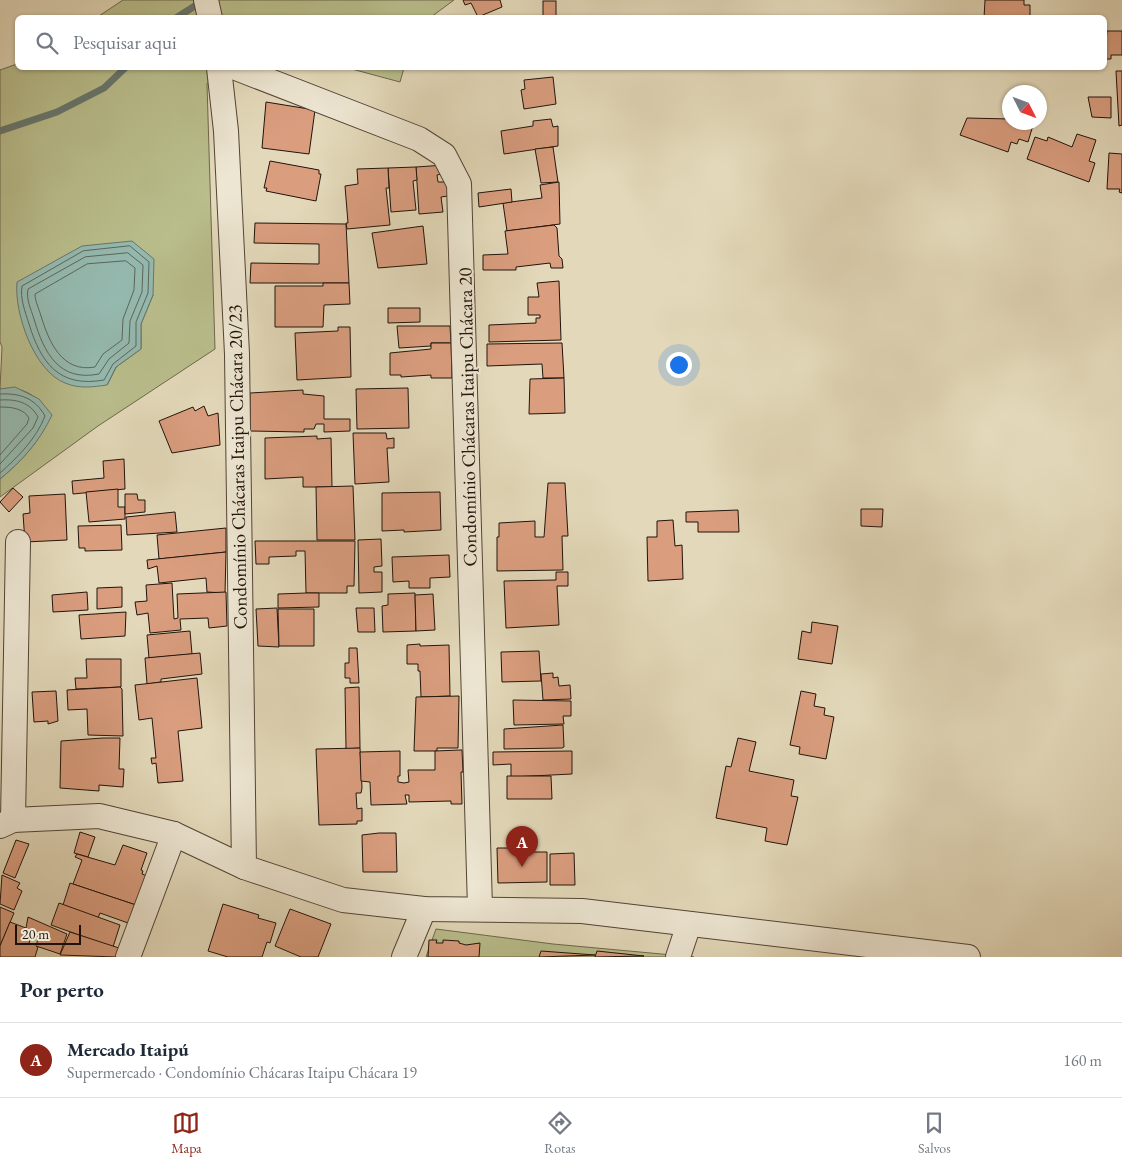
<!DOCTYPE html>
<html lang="pt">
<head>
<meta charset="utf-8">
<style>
  :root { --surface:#fff; --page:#f2f2f3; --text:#1f2937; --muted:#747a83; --line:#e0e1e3; --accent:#8f2418 }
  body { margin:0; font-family:"EB Garamond",serif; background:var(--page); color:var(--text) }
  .compass { position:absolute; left:1002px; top:85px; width:45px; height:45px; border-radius:50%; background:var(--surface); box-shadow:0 1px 4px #0004; rotate:132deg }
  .scale { position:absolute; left:15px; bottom:12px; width:66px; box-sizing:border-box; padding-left:5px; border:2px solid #21130b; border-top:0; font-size:14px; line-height:18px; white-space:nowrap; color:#21130b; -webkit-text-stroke:4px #ede6d2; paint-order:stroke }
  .you { position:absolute; left:678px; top:364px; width:18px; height:18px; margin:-12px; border:4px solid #fff; border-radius:50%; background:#1a73e8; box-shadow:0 0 0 8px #1a73e833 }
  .badge { display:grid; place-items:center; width:32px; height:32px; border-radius:50%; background:var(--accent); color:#fff; font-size:16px; font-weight:700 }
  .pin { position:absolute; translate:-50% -41px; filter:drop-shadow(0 1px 2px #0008) }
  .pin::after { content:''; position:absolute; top:26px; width:18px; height:15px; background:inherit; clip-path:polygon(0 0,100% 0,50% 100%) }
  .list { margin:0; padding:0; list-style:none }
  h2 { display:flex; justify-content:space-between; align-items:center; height:65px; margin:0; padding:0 20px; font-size:21px }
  h2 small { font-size:16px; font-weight:400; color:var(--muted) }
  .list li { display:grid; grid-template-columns:32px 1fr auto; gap:15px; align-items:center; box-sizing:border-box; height:75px; padding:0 20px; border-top:1px solid var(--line) }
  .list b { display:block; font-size:19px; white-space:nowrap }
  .list p { margin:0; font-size:16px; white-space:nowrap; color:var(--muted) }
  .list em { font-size:16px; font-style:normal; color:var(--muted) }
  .icon { flex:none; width:28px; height:28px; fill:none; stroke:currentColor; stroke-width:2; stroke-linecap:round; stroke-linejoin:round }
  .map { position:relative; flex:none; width:1122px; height:957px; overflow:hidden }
  .search { position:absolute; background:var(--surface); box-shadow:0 1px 4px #0004; left:15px; right:15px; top:15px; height:55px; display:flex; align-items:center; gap:12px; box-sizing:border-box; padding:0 18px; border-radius:8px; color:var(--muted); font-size:19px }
  .sheet { height:140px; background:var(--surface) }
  nav { display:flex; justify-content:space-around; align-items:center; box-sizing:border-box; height:70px; border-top:1px solid var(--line); background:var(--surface); font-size:14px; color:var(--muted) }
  nav a { display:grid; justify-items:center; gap:2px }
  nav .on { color:var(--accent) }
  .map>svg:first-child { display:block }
  .green { fill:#b9be8c; stroke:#6d684c; fill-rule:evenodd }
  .water { fill:#95bab0; stroke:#67776e }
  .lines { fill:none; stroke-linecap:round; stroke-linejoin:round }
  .shore { stroke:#5b665e; stroke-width:1 }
  .stream { stroke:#67776e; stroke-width:7 }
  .building { fill:#da9e7f; stroke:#21130b; fill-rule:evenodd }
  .minor-casing { stroke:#524437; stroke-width:26 }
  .minor { stroke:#ede6d2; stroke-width:24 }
  .labels { text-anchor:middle; stroke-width:4; stroke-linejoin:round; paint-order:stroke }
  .street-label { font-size:19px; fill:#21130b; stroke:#ede6d2 }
</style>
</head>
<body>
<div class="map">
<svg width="1122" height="957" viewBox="0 0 1122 957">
  <rect width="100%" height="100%" fill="#e3d9ba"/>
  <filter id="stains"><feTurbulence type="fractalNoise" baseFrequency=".004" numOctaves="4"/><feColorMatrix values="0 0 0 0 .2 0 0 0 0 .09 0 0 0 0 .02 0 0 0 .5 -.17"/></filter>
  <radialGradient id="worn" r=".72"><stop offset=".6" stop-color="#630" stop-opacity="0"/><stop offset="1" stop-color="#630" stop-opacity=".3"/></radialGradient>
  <g class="green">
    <path d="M 123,0 L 454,0 L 431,17 L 96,18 Z"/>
    <path d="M 17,64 L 18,68 L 219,68 L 207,84 L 215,349 L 98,426 L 0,497 L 0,479 C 22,461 40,441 51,415 C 37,396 25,386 0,389 L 2,347 L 0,342 L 0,70 ZM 153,295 L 141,324 L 141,349 L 116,367 L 107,385 Z"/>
    <path d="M 348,68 L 404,68 L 400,82 Z"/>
    <path d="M 436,929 L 553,944 L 694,957 L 426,957 Z"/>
  </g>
  <g class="water">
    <path d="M 132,241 L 154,259 L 153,295 L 141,324 L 141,349 L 116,367 L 107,385 C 93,387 79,389 65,383 C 34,371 14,313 17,282 L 82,246 Z"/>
    <path d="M 15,387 L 39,399 L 52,415 C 40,441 22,461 0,479 L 0,389 Z"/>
  </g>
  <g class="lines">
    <g class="shore">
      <path d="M 130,246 L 149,262 L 148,293 L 136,322 L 136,346 L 113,364 L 104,380 C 59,388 41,363 29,324 C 25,311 20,299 22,286 L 83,251 Z"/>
      <path d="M 128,253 L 143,265 L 142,292 L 130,321 L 129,343 L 109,359 L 99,374 C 59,382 44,353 34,319 C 31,309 26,300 28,289 L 85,257 Z"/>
      <path d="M 126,261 L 135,268 L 134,290 L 123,319 L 122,340 L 103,354 L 95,367 C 62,373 49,342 41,316 C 39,309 35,301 35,294 L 87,264 Z"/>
      <path d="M 0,394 C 20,393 35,398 45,416 C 36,439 18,457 0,473"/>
      <path d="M 0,400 C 16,399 30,402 38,417 L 33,428 L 0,464"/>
      <path d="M 0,407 C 11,407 23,408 29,418 L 27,424 L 0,455"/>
    </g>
    <g class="stream">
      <path d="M 176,18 L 201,2"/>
      <path d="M 0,131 L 57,112 L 104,88 L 125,68"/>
    </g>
  </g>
  <g class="building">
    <path d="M 463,0 L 500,0 L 502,7 L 478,17 L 471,3 L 465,5 Z"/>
    <path d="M 985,0 L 1024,0 L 1024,5 L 1030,5 L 1030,18 L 984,18 Z"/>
    <rect x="543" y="1" width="13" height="17"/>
    <path d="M 1107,31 L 1122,31 L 1122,55 L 1111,55 L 1111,59 L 1104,59 Z"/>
    <path d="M 1116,71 L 1122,71 L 1122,125 L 1119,126 Z"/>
    <path d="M 553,77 L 556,104 L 524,109 L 521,90 L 525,89 L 524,80 Z"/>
    <path d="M 1088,97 L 1111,97 L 1111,118 L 1092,117 Z"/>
    <path d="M 266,102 L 315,110 L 309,154 L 262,148 Z"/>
    <path d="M 967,118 L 1010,119 L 1010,122 L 1034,122 L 1028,142 L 1019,139 L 1017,144 L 1011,142 L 1008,152 L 960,135 Z"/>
    <path d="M 551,119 L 553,127 L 558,126 L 558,146 L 504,154 L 501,131 L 533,126 L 533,121 Z"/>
    <path d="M 1077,134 L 1096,140 L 1089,161 L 1095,163 L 1089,182 L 1027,159 L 1035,137 L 1047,141 L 1048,137 L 1072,147 Z"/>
    <path d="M 553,147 L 558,182 L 541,183 L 535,149 Z"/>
    <path d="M 1109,153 L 1122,154 L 1122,193 L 1119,192 L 1120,189 L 1107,189 Z"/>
    <path d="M 270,161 L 319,170 L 319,174 L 321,174 L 316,201 L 266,191 L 267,188 L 264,188 Z"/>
    <path d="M 445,165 L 446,173 L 437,175 L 438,182 L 447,182 L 448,196 L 441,197 L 443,212 L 419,214 L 416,167 Z"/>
    <path d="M 416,167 L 417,180 L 413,181 L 416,210 L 391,212 L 388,168 Z"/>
    <path d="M 388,168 L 389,188 L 386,188 L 390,225 L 347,229 L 346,223 L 348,223 L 345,186 L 358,184 L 357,169 Z"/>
    <path d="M 559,182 L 560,224 L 507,231 L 503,203 L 542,198 L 540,185 Z"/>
    <path d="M 511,189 L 512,202 L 479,207 L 478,193 Z"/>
    <path d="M 255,223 L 346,224 L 349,283 L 250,283 L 251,263 L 319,264 L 319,244 L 254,243 Z"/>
    <path d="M 554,225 L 557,228 L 559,256 L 562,259 L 563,268 L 551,268 L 550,263 L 516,267 L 516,270 L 483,270 L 483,255 L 508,254 L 505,231 Z"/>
    <path d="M 423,226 L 427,264 L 378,268 L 372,233 Z"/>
    <path d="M 559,281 L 561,340 L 489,342 L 489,325 L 536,323 L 536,318 L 540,318 L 540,315 L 528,315 L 528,297 L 539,297 L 537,283 Z"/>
    <path d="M 323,283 L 349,283 L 350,304 L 324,305 L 323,327 L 275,327 L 275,286 L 323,286 Z"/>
    <path d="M 388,308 L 420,308 L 420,322 L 388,323 Z"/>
    <path d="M 397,326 L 450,326 L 451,343 L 431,343 L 431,346 L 399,348 Z"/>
    <path d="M 338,327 L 350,327 L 351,377 L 297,380 L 295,333 L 338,331 Z"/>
    <path d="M 431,343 L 451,343 L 452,378 L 431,378 L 431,375 L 401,377 L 401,375 L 390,375 L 390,353 L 431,349 Z"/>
    <path d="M 562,343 L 564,378 L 543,378 L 542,364 L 487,366 L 487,344 Z"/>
    <path d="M 564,378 L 565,413 L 529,414 L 530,379 Z"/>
    <path d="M 408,388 L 409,428 L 357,429 L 356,389 Z"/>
    <path d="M 303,390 L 303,394 L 324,396 L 324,419 L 350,419 L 350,431 L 324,432 L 324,424 L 316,424 L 314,429 L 304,429 L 304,432 L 250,431 L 250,393 Z"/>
    <path d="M 204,406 L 208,416 L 218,413 L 220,445 L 172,453 L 159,421 L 193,407 L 195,411 Z"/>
    <path d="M 353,433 L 386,433 L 387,439 L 394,438 L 394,448 L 387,448 L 389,482 L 355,484 Z"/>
    <path d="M 317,436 L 317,439 L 331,438 L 332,487 L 303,487 L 303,477 L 265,479 L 265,438 Z"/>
    <path d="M 124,459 L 125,489 L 73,494 L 72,481 L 104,478 L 103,461 Z"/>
    <path d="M 548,483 L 565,483 L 568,536 L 562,536 L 563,570 L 497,571 L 497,537 L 499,537 L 499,523 L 535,521 L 535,537 L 544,537 Z"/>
    <path d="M 353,486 L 355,540 L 317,540 L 316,487 Z"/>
    <path d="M 13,488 L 23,497 L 9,512 L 0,502 Z"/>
    <path d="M 118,489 L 118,507 L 125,507 L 125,519 L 89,522 L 86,492 Z"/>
    <path d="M 440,492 L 441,530 L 404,532 L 404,530 L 382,531 L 382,493 Z"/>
    <path d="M 65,494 L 67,540 L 25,542 L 23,514 L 30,513 L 29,496 Z"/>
    <path d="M 125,494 L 137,494 L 138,500 L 145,500 L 145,512 L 125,514 Z"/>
    <path d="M 861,509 L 883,509 L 882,527 L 861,526 Z"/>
    <path d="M 738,510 L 739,532 L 698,532 L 698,522 L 686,522 L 686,512 Z"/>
    <path d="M 175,512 L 177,532 L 127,535 L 126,517 Z"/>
    <path d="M 673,520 L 675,546 L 682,545 L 683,579 L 648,581 L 647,537 L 657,537 L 657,521 Z"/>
    <path d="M 121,525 L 122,550 L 85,551 L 85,548 L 79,548 L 78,526 Z"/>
    <path d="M 226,528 L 226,552 L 159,559 L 157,535 Z"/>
    <path d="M 381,539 L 382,566 L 374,567 L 374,572 L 382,572 L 382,592 L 359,593 L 358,540 Z"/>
    <path d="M 255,541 L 355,541 L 354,586 L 347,586 L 347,593 L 306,593 L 305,551 L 296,551 L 296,556 L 269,557 L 269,564 L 256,564 Z"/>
    <path d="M 226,552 L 225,593 L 207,592 L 206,578 L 159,583 L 157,566 L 148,569 L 147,560 Z"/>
    <path d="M 449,555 L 450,577 L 430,578 L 430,588 L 409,588 L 409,581 L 393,582 L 392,557 Z"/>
    <path d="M 556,572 L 568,572 L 568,586 L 557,586 L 559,625 L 506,628 L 504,581 L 556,580 Z"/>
    <path d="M 172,583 L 174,619 L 178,618 L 177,594 L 226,592 L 227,626 L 209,628 L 208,618 L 180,619 L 181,630 L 150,633 L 148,613 L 137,615 L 135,602 L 147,601 L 146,585 Z"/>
    <path d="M 122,587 L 122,607 L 97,609 L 97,588 Z"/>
    <path d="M 87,592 L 88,610 L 53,612 L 52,595 Z"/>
    <path d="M 306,593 L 319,593 L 319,607 L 278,608 L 278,594 Z"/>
    <path d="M 415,593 L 416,631 L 383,632 L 382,606 L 388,605 L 388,594 Z"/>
    <path d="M 433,594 L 435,630 L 416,631 L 415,595 Z"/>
    <path d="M 277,608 L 279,647 L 258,646 L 256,609 Z"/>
    <path d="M 356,608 L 374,608 L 375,632 L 358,632 Z"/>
    <path d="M 278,609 L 314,609 L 314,646 L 279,646 Z"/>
    <path d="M 126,612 L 125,636 L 81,639 L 79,615 Z"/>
    <path d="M 812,622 L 838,626 L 832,664 L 798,659 L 802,631 L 811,633 Z"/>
    <path d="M 190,631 L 192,654 L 149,658 L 147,635 Z"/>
    <path d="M 420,644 L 420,646 L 449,645 L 450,696 L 421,697 L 420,671 L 418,671 L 418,664 L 407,664 L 407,645 Z"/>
    <path d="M 349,648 L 357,648 L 359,683 L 350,683 L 350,678 L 345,678 L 345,663 L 349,663 Z"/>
    <path d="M 539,651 L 541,681 L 502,682 L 501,652 Z"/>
    <path d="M 200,653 L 202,674 L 161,679 L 161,682 L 147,684 L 145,658 Z"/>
    <path d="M 86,659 L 121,659 L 121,687 L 76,689 L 75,678 L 87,678 Z"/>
    <path d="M 553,673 L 553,678 L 558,677 L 559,686 L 570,685 L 571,699 L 543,700 L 541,674 Z"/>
    <path d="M 197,678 L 202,728 L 178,731 L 183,781 L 158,783 L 156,763 L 152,764 L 151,758 L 156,758 L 152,718 L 139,720 L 135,685 Z"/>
    <path d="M 120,687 L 122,689 L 123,736 L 88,735 L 87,709 L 68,710 L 67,690 Z"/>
    <path d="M 359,687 L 360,748 L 344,749 L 346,748 L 345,688 Z"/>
    <path d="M 56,691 L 58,721 L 48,724 L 48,721 L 34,722 L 32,692 Z"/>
    <path d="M 801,691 L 816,694 L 814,706 L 825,708 L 824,715 L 834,717 L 826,759 L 799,754 L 800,747 L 790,745 Z"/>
    <path d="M 459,696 L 458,748 L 437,748 L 437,751 L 414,751 L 416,697 Z"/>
    <path d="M 513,700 L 571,701 L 571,716 L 563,716 L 564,724 L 514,725 Z"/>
    <path d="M 563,725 L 564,747 L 562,748 L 504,749 L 504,729 Z"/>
    <path d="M 103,738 L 120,738 L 119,769 L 124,769 L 123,787 L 99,785 L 99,791 L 60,788 L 61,741 Z"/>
    <path d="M 738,738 L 756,742 L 749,771 L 794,780 L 791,796 L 798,797 L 787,845 L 765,841 L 767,828 L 716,818 L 726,766 L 731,767 Z"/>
    <path d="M 360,748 L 362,788 L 361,793 L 356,793 L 357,809 L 362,808 L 362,821 L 357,821 L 357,824 L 319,825 L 316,749 Z"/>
    <path d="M 460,750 L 462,750 L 463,772 L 461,772 L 462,804 L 451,804 L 451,801 L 409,802 L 409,795 L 405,795 L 407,804 L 371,805 L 370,782 L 361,781 L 360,752 L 400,751 L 400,776 L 398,776 L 398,782 L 404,783 L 409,782 L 408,770 L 435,770 L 435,751 Z"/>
    <path d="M 572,751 L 572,774 L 511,777 L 511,764 L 493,765 L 493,752 Z"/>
    <path d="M 507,776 L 551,776 L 552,799 L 507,799 Z"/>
    <path d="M 80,832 L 95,837 L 88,857 L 74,853 Z"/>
    <path d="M 379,833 L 396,833 L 397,872 L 363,872 L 362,835 Z"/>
    <path d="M 16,840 L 29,844 L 15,878 L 3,873 Z"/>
    <path d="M 123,845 L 147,853 L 141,870 L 143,871 L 142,874 L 147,876 L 136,905 L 73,884 L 82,860 L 75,857 L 77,854 L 115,865 Z"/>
    <path d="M 497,848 L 521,848 L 522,852 L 547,852 L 547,882 L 498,883 Z"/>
    <path d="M 574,853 L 575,885 L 550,885 L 550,854 Z"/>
    <path d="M 2,875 L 20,883 L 17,888 L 22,891 L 14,910 L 0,904 Z"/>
    <path d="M 70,883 L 136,905 L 128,923 L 100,913 L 98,918 L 63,905 Z"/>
    <path d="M 59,903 L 120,925 L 113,947 L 51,925 Z"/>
    <path d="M 223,904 L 259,915 L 258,918 L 276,923 L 270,943 L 267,942 L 262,957 L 228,957 L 208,951 Z"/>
    <path d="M 0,907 L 14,913 L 0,946 Z"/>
    <path d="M 290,909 L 331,924 L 318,957 L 301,957 L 275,946 Z"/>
    <path d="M 28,917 L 67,934 L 60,954 L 36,946 L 38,947 L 35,957 L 0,957 L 0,946 L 10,922 L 26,928 ZM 32,935 L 39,937 L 36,945 L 29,943 Z"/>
    <path d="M 70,932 L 119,948 L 116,957 L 60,955 Z"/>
    <path d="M 429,940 L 437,940 L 436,943 L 443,943 L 443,940 L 459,941 L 459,943 L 466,945 L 480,943 L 479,957 L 428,957 Z"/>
    <path d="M 541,951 L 595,955 L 539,957 Z"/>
    <path d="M 597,951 L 644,956 L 595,957 Z"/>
  </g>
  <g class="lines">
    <defs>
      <g id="minor">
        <path d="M 206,0 L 210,18"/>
        <path d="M 219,68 L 226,131 L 237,354 L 244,867"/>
        <path d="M 236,68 L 419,139 L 444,155 L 459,184 L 480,908"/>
        <path d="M 13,820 L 18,542"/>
        <path d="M 0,826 L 13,820 L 99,816 L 174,834 L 244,867 L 343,900 L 424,909 L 582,911 L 968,957"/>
        <path d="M 128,957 L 174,834"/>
        <path d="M 404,957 L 424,909"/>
        <path d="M 678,957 L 689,924"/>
      </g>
    </defs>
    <use href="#minor" class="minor-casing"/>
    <use href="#minor" class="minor"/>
  </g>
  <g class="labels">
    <g class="street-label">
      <text transform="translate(467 417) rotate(-91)" y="7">Condomínio Chácaras Itaipu Chácara 20</text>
      <text transform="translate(237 467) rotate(-91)" y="7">Condomínio Chácaras Itaipu Chácara 20/23</text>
    </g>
  </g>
  <rect width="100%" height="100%" filter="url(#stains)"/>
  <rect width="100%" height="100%" fill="url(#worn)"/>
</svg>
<svg class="compass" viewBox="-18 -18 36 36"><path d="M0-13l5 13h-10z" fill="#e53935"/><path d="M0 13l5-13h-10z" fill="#747a83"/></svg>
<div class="scale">20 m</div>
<div class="you"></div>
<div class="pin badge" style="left:522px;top:867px">A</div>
<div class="search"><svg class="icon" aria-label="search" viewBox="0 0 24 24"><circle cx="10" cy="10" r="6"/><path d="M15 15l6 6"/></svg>Pesquisar aqui</div>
</div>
<section class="sheet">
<h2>Por perto<small></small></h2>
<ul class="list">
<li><span class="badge">A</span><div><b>Mercado Itaipú</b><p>Supermercado · Condomínio Chácaras Itaipu Chácara 19</p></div><em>160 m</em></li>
</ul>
</section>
<nav>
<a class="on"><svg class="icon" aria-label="map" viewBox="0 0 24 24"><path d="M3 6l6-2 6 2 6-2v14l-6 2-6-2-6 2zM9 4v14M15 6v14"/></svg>Mapa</a>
<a><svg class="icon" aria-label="directions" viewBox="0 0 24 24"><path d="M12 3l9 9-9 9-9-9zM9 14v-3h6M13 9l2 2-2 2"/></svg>Rotas</a>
<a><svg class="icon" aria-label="saved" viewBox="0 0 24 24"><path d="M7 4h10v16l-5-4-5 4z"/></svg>Salvos</a>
</nav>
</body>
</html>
